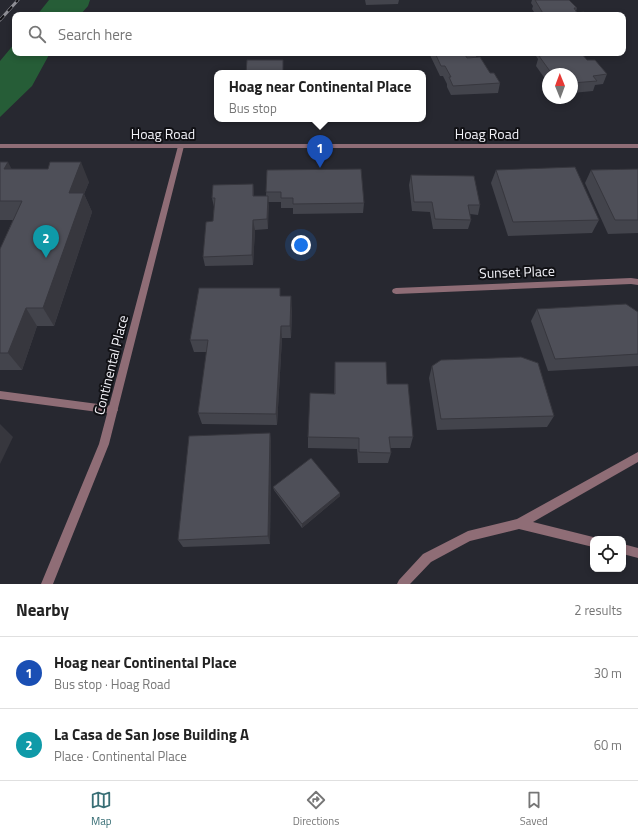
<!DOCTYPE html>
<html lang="en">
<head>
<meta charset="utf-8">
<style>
  :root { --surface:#fff; --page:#f2f2f2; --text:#222; --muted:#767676; --line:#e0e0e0; --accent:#386e75 }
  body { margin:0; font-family:"Titillium Web",sans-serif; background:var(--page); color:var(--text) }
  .controls { position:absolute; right:12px; bottom:12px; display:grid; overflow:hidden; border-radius:8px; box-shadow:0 2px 6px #0003 }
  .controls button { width:36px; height:36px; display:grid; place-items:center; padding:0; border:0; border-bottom:1px solid var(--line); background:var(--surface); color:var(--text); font:20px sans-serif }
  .compass { position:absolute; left:542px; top:68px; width:36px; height:36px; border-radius:50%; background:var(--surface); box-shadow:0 2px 6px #0003; rotate:359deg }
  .you { position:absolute; left:301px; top:245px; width:14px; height:14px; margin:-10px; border:3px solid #fff; border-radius:50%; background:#1a73e8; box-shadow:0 0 0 6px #1a73e833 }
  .badge { display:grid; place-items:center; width:26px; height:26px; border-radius:50%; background:var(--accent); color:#fff; font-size:13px; font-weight:700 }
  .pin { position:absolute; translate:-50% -33px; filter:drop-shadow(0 1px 2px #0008) }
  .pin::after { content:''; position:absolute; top:21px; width:14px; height:12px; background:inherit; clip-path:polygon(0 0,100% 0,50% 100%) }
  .popup { position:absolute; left:214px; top:70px; width:212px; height:52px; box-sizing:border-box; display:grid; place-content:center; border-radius:8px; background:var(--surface); filter:drop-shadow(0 1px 3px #0005); font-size:13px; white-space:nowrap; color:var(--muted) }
  .popup b { font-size:15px; color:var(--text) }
  .popup::after { content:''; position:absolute; left:50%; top:100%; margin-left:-8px; border:8px solid transparent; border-top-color:var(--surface) }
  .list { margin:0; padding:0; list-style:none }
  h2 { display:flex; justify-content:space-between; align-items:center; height:52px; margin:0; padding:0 16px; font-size:17px }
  h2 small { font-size:13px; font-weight:400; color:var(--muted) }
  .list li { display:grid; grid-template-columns:26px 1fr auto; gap:12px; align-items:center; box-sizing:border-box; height:72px; padding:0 16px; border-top:1px solid var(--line) }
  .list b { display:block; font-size:15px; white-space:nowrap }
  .list p { margin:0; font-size:13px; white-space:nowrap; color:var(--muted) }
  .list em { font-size:13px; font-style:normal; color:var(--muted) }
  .icon { flex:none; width:22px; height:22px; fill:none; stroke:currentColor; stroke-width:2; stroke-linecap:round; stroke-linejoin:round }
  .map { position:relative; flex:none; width:638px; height:584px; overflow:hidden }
  .search { position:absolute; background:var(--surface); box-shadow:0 2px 6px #0003; left:12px; right:12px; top:12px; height:44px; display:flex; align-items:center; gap:10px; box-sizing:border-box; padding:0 14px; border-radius:8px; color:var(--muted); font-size:15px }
  .sheet { height:196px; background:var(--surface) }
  nav { display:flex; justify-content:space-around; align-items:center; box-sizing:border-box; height:56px; border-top:1px solid var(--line); background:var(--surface); font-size:11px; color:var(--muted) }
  nav a { display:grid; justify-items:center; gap:2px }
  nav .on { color:var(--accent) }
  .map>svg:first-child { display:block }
  .green { fill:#265d37 }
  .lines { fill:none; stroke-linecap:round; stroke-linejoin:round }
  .service { fill:#8f6d76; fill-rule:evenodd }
  .minor { fill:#8f6d76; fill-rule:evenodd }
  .tertiary { fill:#8f6d76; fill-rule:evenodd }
  .rail-casing { stroke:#8e8e95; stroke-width:3 }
  .rail { stroke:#111115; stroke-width:2; stroke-dasharray:6; stroke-linecap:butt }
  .wall { fill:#43444c }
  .shaded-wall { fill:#37373e }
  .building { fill:#4e4f58; stroke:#37373e }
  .labels { text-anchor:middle; stroke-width:4; stroke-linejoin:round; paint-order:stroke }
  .street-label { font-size:14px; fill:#f2f2f8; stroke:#111115 }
</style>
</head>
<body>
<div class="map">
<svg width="638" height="584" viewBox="0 0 638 584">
  <rect width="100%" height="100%" fill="#272830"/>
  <g class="green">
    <path d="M 49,0 L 90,0 L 88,6 L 80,15 L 37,15 Z"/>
    <path d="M 15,43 L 15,53 L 50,53 L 32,86 L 0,117 L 0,61 Z"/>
  </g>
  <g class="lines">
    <path class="service" d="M 0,391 L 113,406 L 116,407 L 118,410 L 116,413 L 113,414 L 0,399 Z"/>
    <g class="minor">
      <path d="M 181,144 L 184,146 L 109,444 L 53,584 L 41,584 L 99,444 L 178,146 Z"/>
      <path d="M 631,278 L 638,279 L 638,285 L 631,284 L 396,294 L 393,293 L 392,291 L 393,289 L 396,288 Z"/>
      <path d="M 638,452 L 638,462 L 533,522 L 597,538 L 593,539 L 593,547 L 519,529 L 470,541 L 431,562 L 410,584 L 397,584 L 399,580 L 423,554 L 468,531 L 517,519 Z"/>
      <path d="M 623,544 L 638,548 L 638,558 L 623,554 Z"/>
    </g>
    <rect class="tertiary" x="0" y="144" width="638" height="4"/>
    <defs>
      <path id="rail" d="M 0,20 L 18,0"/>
    </defs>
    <use href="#rail" class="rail-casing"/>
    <use href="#rail" class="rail"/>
  </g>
  <g class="wall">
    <path d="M 365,0 L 399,0 L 398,4 L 366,5 Z"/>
    <path d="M 532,0 L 569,0 L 577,8 L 576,11 L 577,13 L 586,15 L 536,15 L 532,9 L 533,6 L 531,3 Z"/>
    <path d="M 429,53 L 477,53 L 476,57 L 490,73 L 500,83 L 498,93 L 451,95 L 447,87 L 447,84 L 443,76 L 440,76 Z"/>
    <path d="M 521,53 L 528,53 L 527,56 L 521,56 Z"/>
    <path d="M 534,53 L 581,53 L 587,60 L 607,74 L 603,84 L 595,85 L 593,91 L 572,93 L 572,74 L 548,74 L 548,83 L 536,66 L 538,59 Z"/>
    <path d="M 0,162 L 11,169 L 89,182 L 84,194 L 92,212 L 54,326 L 37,326 L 22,370 L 0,370 L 0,249 L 13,220 L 0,220 Z"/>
    <path d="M 638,169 L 638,233 L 608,234 L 585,183 L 591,170 Z"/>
    <path d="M 267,170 L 364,203 L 363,213 L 293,214 L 293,208 L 281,208 L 281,202 L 268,202 L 268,229 L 255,230 L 253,265 L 205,266 L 203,257 L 213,221 L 214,207 L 212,198 L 253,184 L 254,196 L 266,196 Z"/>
    <path d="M 496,170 L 599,220 L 592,233 L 508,236 L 491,183 Z"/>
    <path d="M 411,175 L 480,205 L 478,215 L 470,214 L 471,220 L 468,229 L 433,229 L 430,212 L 412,211 L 409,185 Z"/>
    <path d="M 281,296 L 292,309 L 291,338 L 282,338 L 277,425 L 202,424 L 198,413 L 207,352 L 194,352 L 190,340 Z"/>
    <path d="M 537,309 L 638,312 L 638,366 L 548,371 L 531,321 Z"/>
    <path d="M 335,362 L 387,384 L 413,437 L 410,448 L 390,448 L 391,453 L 388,463 L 358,463 L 357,449 L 308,448 L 308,437 L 334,394 Z"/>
    <path d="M 432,366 L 554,416 L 547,427 L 437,430 L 429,378 Z"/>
    <path d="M 270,433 L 271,444 L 270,544 L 183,547 L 178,540 Z"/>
    <path d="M 273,487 L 340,493 L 340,496 L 302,528 L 274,490 Z"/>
  </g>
  <g class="shaded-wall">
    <path d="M 8,162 L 18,181 L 4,169 Z"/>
    <path d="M 81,162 L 89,182 L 84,194 L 92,212 L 54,326 L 43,308 L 69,193 Z"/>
    <path d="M 253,184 L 254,194 L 254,206 L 253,196 Z"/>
    <path d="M 268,196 L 269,206 L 268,229 L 267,219 Z"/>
    <path d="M 253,220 L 255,230 L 253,265 L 252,255 Z"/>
    <path d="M 291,296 L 292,309 L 291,338 L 290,326 Z"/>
    <path d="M 26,308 L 37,326 L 22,370 L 8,353 Z"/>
    <path d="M 281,326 L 282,338 L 277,425 L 276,414 Z"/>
    <path d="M 0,424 L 13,437 L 0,464 Z"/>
    <path d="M 270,433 L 271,444 L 270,544 L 268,536 Z"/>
    <path d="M 340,493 L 340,496 L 302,528 L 302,524 Z"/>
  </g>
  <g class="building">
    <path d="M 535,0 L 569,0 L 577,8 L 574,8 L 577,13 L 584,12 L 586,15 L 544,15 Z"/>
    <path d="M 435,53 L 464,53 L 467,58 L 480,57 L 490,73 L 494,73 L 500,83 L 453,86 L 449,77 L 451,77 L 445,66 L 441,66 Z"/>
    <path d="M 543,53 L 581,53 L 587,60 L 595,60 L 607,74 L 593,76 L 597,81 L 572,83 L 572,74 L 552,74 L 539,56 L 545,55 Z"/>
    <path d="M 247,60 L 283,60 L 283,73 L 246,73 Z"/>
    <path d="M 0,162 L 8,162 L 4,169 L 48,169 L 50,162 L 81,162 L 69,193 L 84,193 L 43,308 L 26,308 L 8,353 L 0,353 L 0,249 L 22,201 L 0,201 Z"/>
    <path d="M 575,167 L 599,220 L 513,222 L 496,170 Z"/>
    <path d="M 361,169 L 364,203 L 293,204 L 293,198 L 281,198 L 281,192 L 266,192 L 267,170 Z"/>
    <path d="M 638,169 L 638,220 L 615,220 L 591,170 Z"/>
    <path d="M 411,175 L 474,176 L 480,205 L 468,205 L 471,220 L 435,219 L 432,202 L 414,202 Z"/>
    <path d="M 253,184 L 253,196 L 268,196 L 267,219 L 253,220 L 252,255 L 203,257 L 206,222 L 213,221 L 215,198 L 212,198 L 213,185 Z"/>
    <path d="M 199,288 L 280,288 L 280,296 L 291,296 L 290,326 L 281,326 L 276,414 L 198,413 L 208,340 L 190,340 Z"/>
    <path d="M 626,304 L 638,312 L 638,354 L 555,359 L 537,309 Z"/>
    <path d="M 521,357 L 538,363 L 554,416 L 441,419 L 432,366 L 441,360 Z"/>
    <path d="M 335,362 L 386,362 L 387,384 L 408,384 L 413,437 L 389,437 L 391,453 L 359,452 L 359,438 L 308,437 L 310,393 L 335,394 Z"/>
    <path d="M 270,433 L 268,536 L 178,540 L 189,436 Z"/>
    <path d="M 311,458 L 340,493 L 302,524 L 273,487 Z"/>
  </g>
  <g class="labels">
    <g class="street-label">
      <text x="163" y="139">Hoag Road</text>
      <text x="487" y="139">Hoag Road</text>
      <text transform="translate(517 272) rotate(-2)" y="5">Sunset Place</text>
      <text transform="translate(111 365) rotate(-76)" y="5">Continental Place</text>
    </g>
  </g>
</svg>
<div class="controls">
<button><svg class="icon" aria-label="locate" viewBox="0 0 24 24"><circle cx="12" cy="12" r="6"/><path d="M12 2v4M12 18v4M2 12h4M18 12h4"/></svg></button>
</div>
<svg class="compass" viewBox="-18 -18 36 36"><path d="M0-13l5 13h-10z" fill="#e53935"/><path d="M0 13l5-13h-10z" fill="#767676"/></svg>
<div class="you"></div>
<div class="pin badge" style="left:320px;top:168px;background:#1a4fb4">1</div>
<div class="popup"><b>Hoag near Continental Place</b>Bus stop</div>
<div class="pin badge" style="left:46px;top:258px;background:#0f9aa8">2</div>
<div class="search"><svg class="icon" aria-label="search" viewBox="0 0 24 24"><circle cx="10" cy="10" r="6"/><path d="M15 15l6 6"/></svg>Search here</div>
</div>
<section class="sheet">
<h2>Nearby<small>2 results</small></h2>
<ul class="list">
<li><span class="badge" style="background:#1a4fb4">1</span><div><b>Hoag near Continental Place</b><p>Bus stop · Hoag Road</p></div><em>30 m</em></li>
<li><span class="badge" style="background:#0f9aa8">2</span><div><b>La Casa de San Jose Building A</b><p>Place · Continental Place</p></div><em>60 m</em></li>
</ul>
</section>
<nav>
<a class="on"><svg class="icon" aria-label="map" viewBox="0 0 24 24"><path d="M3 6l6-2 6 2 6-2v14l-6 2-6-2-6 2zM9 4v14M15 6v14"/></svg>Map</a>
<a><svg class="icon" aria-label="directions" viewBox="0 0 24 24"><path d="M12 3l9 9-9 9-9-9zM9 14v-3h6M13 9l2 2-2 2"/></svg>Directions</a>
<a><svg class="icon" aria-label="saved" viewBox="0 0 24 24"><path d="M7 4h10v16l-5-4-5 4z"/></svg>Saved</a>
</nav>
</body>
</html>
